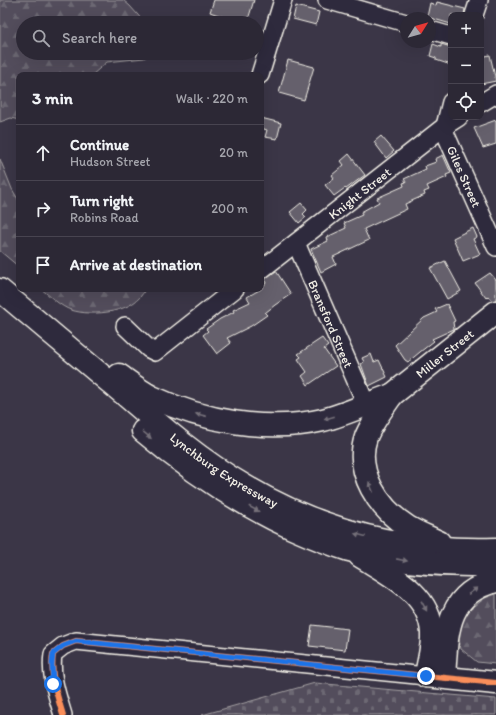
<!DOCTYPE html>
<html lang="en">
<head>
<meta charset="utf-8">
<style>
  :root { --surface:#2c2835; --page:#34303d; --text:#f1f3f6; --muted:#a6a6ad; --line:#484450 }
  body { margin:0; font-family:Itim,sans-serif; background:var(--page); color:var(--text) }
  .controls { position:absolute; right:12px; top:12px; display:grid; overflow:hidden; border-radius:8px; box-shadow:0 4px 16px #0002 }
  .controls button { width:36px; height:36px; display:grid; place-items:center; padding:0; border:0; border-bottom:1px solid var(--line); background:var(--surface); color:var(--text); font:20px sans-serif }
  .compass { position:absolute; left:400px; top:12px; width:36px; height:36px; border-radius:50%; background:var(--surface); box-shadow:0 4px 16px #0002; rotate:53deg }
  .stop { position:absolute; width:12px; height:12px; margin:-9px; border:3px solid #1a73e8; border-radius:50%; background:#fff }
  .stop.end { background:#1a73e8; border-color:#fff; box-shadow:0 1px 4px #0008 }
  .list { margin:0; padding:0; list-style:none }
  h2 { display:flex; justify-content:space-between; align-items:center; height:52px; margin:0; padding:0 16px; font-size:17px }
  h2 small { font-size:13px; font-weight:400; color:var(--muted) }
  .list li { display:grid; grid-template-columns:26px 1fr auto; gap:12px; align-items:center; box-sizing:border-box; height:56px; padding:0 16px; border-top:1px solid var(--line) }
  .list b { display:block; font-size:15px; white-space:nowrap }
  .list p { margin:0; font-size:13px; white-space:nowrap; color:var(--muted) }
  .list em { font-size:13px; font-style:normal; color:var(--muted) }
  .icon { flex:none; width:22px; height:22px; fill:none; stroke:currentColor; stroke-width:2; stroke-linecap:round; stroke-linejoin:round }
  .map { position:relative; flex:none; width:496px; height:715px; overflow:hidden }
  .search { position:absolute; background:var(--surface); box-shadow:0 4px 16px #0002; left:16px; top:16px; width:248px; height:44px; display:flex; align-items:center; gap:10px; box-sizing:border-box; padding:0 14px; border-radius:22px; color:var(--muted); font-size:15px }
  .panel { position:absolute; background:var(--surface); box-shadow:0 4px 16px #0002; left:16px; top:72px; width:248px; height:220px; border-radius:8px }
  .map>svg:first-child { display:block }
  .forest { fill:url(#forest-firs); stroke:#a4a0a2 }
  .cemetery { fill:url(#cemetery-stones); stroke:#a4a0a2 }
  .building { fill:#65616c; stroke:#f4f1e8 }
  .lines { fill:none; stroke-linecap:round; stroke-linejoin:round }
  .minor-casing { stroke:#f4f1e8; stroke-width:20 }
  .major-casing { stroke:#f4f1e8; stroke-width:25 }
  .highway-casing { stroke:#f4f1e8; stroke-width:25 }
  .minor { stroke:#2f2a3d; stroke-width:17 }
  .major { stroke:#2f2a3d; stroke-width:22 }
  .highway { stroke:#2f2a3d; stroke-width:22 }
  .bus-1-casing { stroke:#2f2a3d; stroke-width:9 }
  .bus-1 { stroke:#fa8e5a; stroke-width:6 }
  .oneway { fill:#747079 }
  .route { stroke:#1a73e8; stroke-width:5 }
  .labels { text-anchor:middle; stroke-width:3; stroke-linejoin:round; paint-order:stroke }
  .street-label { font-size:13px; fill:#f4f1e8; stroke:#2f2a3d }
</style>
</head>
<body>
<div class="map">
<svg width="496" height="715" viewBox="0 0 496 715">
  <defs>
    <pattern id="forest-firs" width="22" height="20" patternUnits="userSpaceOnUse"><rect width="22" height="20" fill="#534e5c"/><path d="M5 1l3.5 6h-7zM16 11l3.5 6h-7z" fill="#6c6873"/></pattern>
    <pattern id="cemetery-stones" width="16" height="16" patternUnits="userSpaceOnUse"><rect width="16" height="16" fill="#534e5c"/><path d="M2 7V4a2 2 0 0 1 4 0v3zM10 15v-3a2 2 0 0 1 4 0v3z" fill="#6c6873"/></pattern>
  </defs>
  <rect width="100%" height="100%" fill="#3b3647"/>
  <filter id="ink" filterUnits="userSpaceOnUse"><feTurbulence type="fractalNoise" baseFrequency=".025" numOctaves="2"/><feDisplacementMap in="SourceGraphic" scale="8" xChannelSelector="R" yChannelSelector="G"/><feConvolveMatrix kernelMatrix="1 2 1 2 8 2 1 2 1" color-interpolation-filters="sRGB"/></filter>
  <g filter="url(#ink)">
    <g class="forest">
      <path d="M 0,0 L 123,0 L 130,6 L 145,23 L 23,23 L 23,53 L 151,54 L 144,58 L 107,62 L 92,75 L 19,75 L 19,120 L 11,118 L 0,122 Z"/>
      <path d="M 0,159 L 12,189 L 19,201 L 19,267 L 0,251 Z"/>
      <path d="M 41,289 L 145,289 C 136,313 92,317 71,310 C 61,307 49,295 41,289 Z"/>
      <path d="M 496,594 L 496,664 L 477,662 L 461,649 L 457,630 L 466,613 L 485,598 Z"/>
    </g>
    <path class="cemetery" d="M 315,683 L 496,699 L 496,715 L 202,715 Z"/>
    <g class="building">
      <path d="M 214,0 L 254,0 L 247,23 L 228,23 L 229,19 L 210,12 Z"/>
      <path d="M 437,2 L 465,9 L 464,15 L 451,15 L 451,24 L 427,17 L 430,3 L 436,5 Z"/>
      <path d="M 296,6 L 319,12 L 316,25 L 293,19 Z"/>
      <path d="M 433,44 L 441,47 L 441,44 L 451,47 L 451,65 L 436,60 L 436,58 L 430,56 Z"/>
      <path d="M 490,55 L 496,81 L 481,84 L 481,57 Z"/>
      <path d="M 288,60 L 314,67 L 304,100 L 279,93 Z"/>
      <path d="M 261,118 L 281,123 L 277,139 L 265,137 L 267,130 L 261,128 Z"/>
      <path d="M 496,120 L 496,144 L 483,148 L 474,128 Z"/>
      <path d="M 381,136 L 394,151 L 386,158 L 374,142 Z"/>
      <path d="M 349,154 L 365,175 L 346,189 L 345,188 L 334,196 L 325,185 L 334,178 L 332,175 L 344,165 L 341,161 Z"/>
      <path d="M 443,155 L 451,173 L 446,175 L 447,177 L 427,186 L 429,190 L 424,192 L 425,195 L 405,204 L 407,209 L 364,229 L 369,240 L 333,257 L 336,264 L 321,272 L 311,249 L 328,241 L 327,237 L 346,228 L 344,223 L 362,215 L 361,212 L 379,202 L 377,198 L 404,186 L 403,183 L 406,182 L 404,179 L 426,169 L 425,166 L 436,162 L 435,159 Z"/>
      <path d="M 301,203 L 307,210 L 303,214 L 306,217 L 299,223 L 290,212 Z"/>
      <path d="M 473,228 L 477,237 L 473,239 L 480,254 L 463,261 L 453,238 Z"/>
      <path d="M 445,261 L 461,291 L 447,299 L 430,268 Z"/>
      <path d="M 276,271 L 291,294 L 275,305 L 265,313 L 267,315 L 251,326 L 227,338 L 231,343 L 217,354 L 203,335 L 208,331 L 206,329 L 220,319 L 234,312 L 233,310 L 250,302 L 247,297 L 261,289 L 266,283 L 264,279 Z"/>
      <path d="M 490,273 L 496,280 L 496,300 L 492,301 L 488,296 L 486,298 L 475,283 Z"/>
      <path d="M 447,304 L 455,321 L 453,322 L 454,329 L 432,339 L 434,341 L 420,352 L 408,362 L 405,360 L 395,345 L 424,318 L 437,312 L 435,309 Z"/>
      <path d="M 322,338 L 328,346 L 324,349 L 336,366 L 308,385 L 302,376 L 307,372 L 298,359 L 301,357 L 298,354 Z"/>
      <path d="M 371,354 L 374,362 L 379,360 L 387,377 L 369,386 L 361,364 L 364,362 L 362,358 Z"/>
      <path d="M 312,625 L 348,629 L 345,650 L 309,646 Z"/>
    </g>
    <g class="lines">
      <defs>
        <g id="minor">
          <path d="M 327,0 L 406,23"/>
          <path d="M 474,15 L 479,0"/>
          <path d="M 430,30 L 451,36"/>
          <path d="M 260,75 L 283,0"/>
          <path id="s1" d="M 451,102 L 445,126 L 446,135 L 496,247"/>
          <path d="M 481,103 L 496,94"/>
          <path id="s2" d="M 296,243 L 366,404"/>
          <path id="s3" d="M 261,270 L 445,126 L 459,117"/>
          <path d="M 125,326 L 149,349 L 155,352 L 235,289"/>
          <path d="M 63,715 C 57,695 50,676 53,654 L 63,646 L 76,641 L 426,676"/>
        </g>
        <g id="major">
          <path id="s4" d="M 392,395 L 496,312"/>
          <path d="M 426,676 L 496,683"/>
        </g>
        <g id="highway">
          <path id="s5" d="M 0,290 C 42,325 83,360 125,395 C 163,428 201,461 245,486 C 321,531 407,552 496,549"/>
          <path d="M 119,375 C 129,382 140,391 152,397 C 203,421 267,433 323,420 C 347,414 369,403 392,395"/>
          <path d="M 392,395 C 383,408 372,422 366,437 C 354,472 379,509 408,527 C 418,533 429,537 439,542"/>
          <path d="M 143,431 C 190,471 236,502 292,528 C 310,536 330,544 349,550 C 396,563 447,566 496,565"/>
          <path d="M 360,556 C 390,575 430,593 432,633 C 433,647 428,662 426,676"/>
          <path d="M 444,677 C 447,635 445,593 496,581"/>
        </g>
      </defs>
      <use href="#minor" class="minor-casing"/>
      <use href="#major" class="major-casing"/>
      <use href="#highway" class="highway-casing"/>
      <use href="#minor" class="minor"/>
      <use href="#major" class="major"/>
      <use href="#highway" class="highway"/>
      <defs>
        <path id="bus-1" d="M 63,715 C 57,695 50,676 53,654 L 63,646 L 76,641 L 496,683"/>
      </defs>
      <use href="#bus-1" class="bus-1-casing"/>
      <use href="#bus-1" class="bus-1"/>
    </g>
    <defs><path id="oneway-solid" d="M-6-.8H1V-3.2L6.5 0L1 3.2V.8H-6Z"/></defs>
    <g class="oneway">
      <use href="#oneway-solid" transform="translate(201 415) rotate(-167)"/>
      <use href="#oneway-solid" transform="translate(329 418) rotate(164)"/>
      <use href="#oneway-solid" transform="translate(147 435) rotate(40)"/>
      <use href="#oneway-solid" transform="translate(371 487) rotate(-113)"/>
      <use href="#oneway-solid" transform="translate(254 509) rotate(28)"/>
      <use href="#oneway-solid" transform="translate(360 535) rotate(-166)"/>
      <use href="#oneway-solid" transform="translate(402 560) rotate(11)"/>
      <use href="#oneway-solid" transform="translate(473 591) rotate(-35)"/>
      <use href="#oneway-solid" transform="translate(424 606) rotate(61)"/>
    </g>
  </g>
  <g class="lines" filter="url(#ink)">
    <path class="route" d="M 53,684 L 52,664 L 53,654 L 63,646 L 76,641 L 426,676"/>
  </g>
  <g class="labels">
    <g class="street-label">
      <text dy="5" stroke="none"><textPath href="#s1" startOffset="79">Giles Street</textPath></text>
      <text dy="5" stroke="none"><textPath href="#s3" startOffset="125">Knight Street</textPath></text>
      <text dy="5" stroke="none"><textPath href="#s2" startOffset="88">Bransford Street</textPath></text>
      <text dy="5" stroke="none"><textPath href="#s4" startOffset="67">Miller Street</textPath></text>
      <text dy="5" stroke="none"><textPath href="#s5" startOffset="288">Lynchburg Expressway</textPath></text>
    </g>
  </g>
</svg>
<div class="controls">
<button>+</button>
<button>−</button>
<button><svg class="icon" aria-label="locate" viewBox="0 0 24 24"><circle cx="12" cy="12" r="6"/><path d="M12 2v4M12 18v4M2 12h4M18 12h4"/></svg></button>
</div>
<svg class="compass" viewBox="-18 -18 36 36"><path d="M0-13l5 13h-10z" fill="#e53935"/><path d="M0 13l5-13h-10z" fill="#a6a6ad"/></svg>
<div class="stop" style="left:53px;top:684px"></div>
<div class="stop end" style="left:426px;top:676px"></div>
<div class="search"><svg class="icon" aria-label="search" viewBox="0 0 24 24"><circle cx="10" cy="10" r="6"/><path d="M15 15l6 6"/></svg>Search here</div>
<section class="panel">
<h2>3 min<small>Walk · 220 m</small></h2>
<ul class="list">
<li><svg class="icon" aria-label="ahead" viewBox="0 0 24 24"><path d="M12 20V5M6 11l6-6 6 6"/></svg><div><b>Continue</b><p>Hudson Street</p></div><em>20 m</em></li>
<li><svg class="icon" aria-label="right" viewBox="0 0 24 24"><path d="M7 20v-9h11M14 6l5 5-5 5"/></svg><div><b>Turn right</b><p>Robins Road</p></div><em>200 m</em></li>
<li><svg class="icon" aria-label="arrive" viewBox="0 0 24 24"><path d="M6 21V4h12l-3 4 3 4H6"/></svg><div><b>Arrive at destination</b></div></li>
</ul>
</section>
</div>
</body>
</html>
